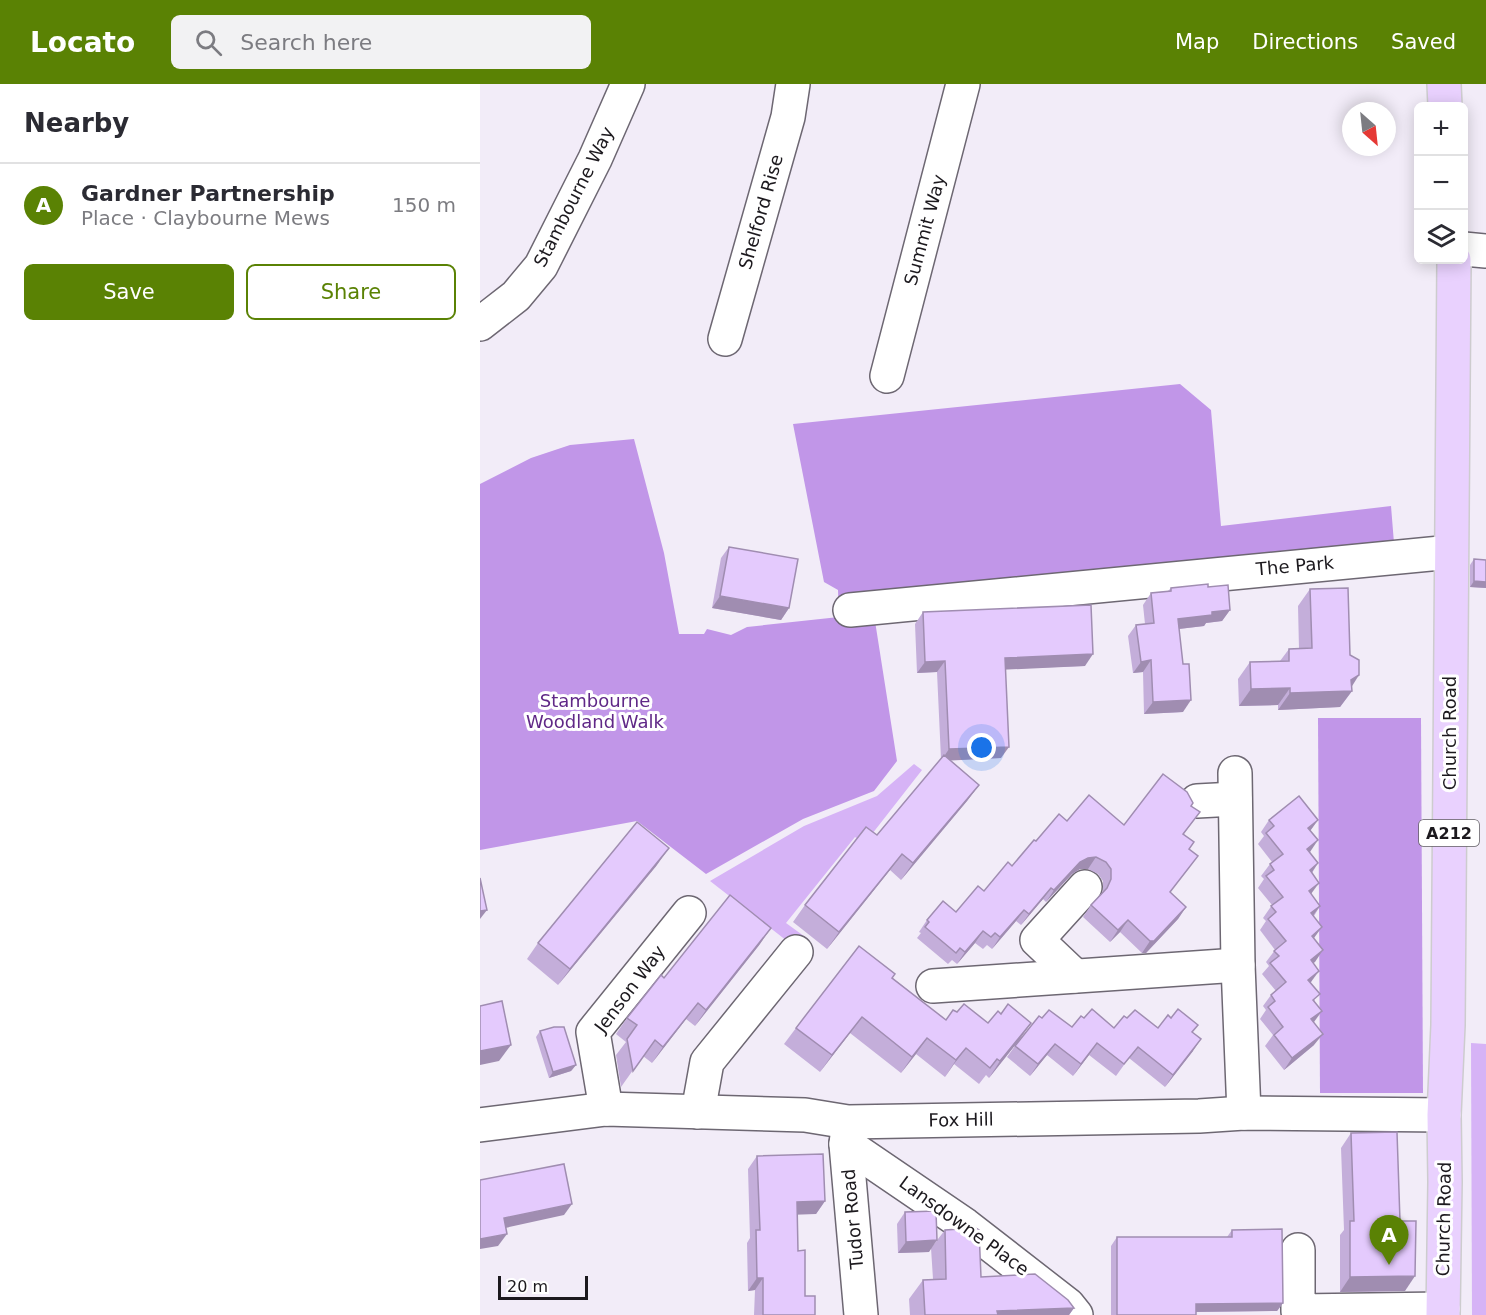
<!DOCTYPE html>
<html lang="en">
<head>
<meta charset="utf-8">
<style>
  :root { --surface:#fff; --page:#f2f2f3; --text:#2b2b33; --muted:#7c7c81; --line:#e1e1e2; --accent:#5a8204 }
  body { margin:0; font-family:"DejaVu Sans",sans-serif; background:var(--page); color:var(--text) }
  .controls { position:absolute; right:18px; top:18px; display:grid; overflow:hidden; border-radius:9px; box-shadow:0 3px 15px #0003 }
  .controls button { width:54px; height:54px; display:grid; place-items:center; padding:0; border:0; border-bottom:2px solid var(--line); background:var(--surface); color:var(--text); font:30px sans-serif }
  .compass { position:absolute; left:862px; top:18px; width:54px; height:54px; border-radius:50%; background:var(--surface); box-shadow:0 3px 15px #0003; rotate:153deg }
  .scale { position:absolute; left:18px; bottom:15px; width:90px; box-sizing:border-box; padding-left:6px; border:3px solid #1c191e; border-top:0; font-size:16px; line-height:21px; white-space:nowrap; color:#1c191e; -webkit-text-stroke:4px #fff; paint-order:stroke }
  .you { position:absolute; left:502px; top:664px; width:21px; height:21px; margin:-15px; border:4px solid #fff; border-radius:50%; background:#1a73e8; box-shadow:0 0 0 9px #1a73e833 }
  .badge { display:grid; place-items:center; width:39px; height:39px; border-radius:50%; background:var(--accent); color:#fff; font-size:20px; font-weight:700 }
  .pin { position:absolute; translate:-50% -50px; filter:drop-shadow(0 2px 3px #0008) }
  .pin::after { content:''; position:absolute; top:32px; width:21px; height:18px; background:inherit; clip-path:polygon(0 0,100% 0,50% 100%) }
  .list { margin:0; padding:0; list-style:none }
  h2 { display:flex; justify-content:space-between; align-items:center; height:78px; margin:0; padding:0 24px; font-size:26px }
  h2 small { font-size:20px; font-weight:400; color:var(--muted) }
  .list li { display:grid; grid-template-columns:39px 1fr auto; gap:18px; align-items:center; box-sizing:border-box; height:84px; padding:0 24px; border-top:2px solid var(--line) }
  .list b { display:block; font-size:22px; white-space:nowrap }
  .list p { margin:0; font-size:20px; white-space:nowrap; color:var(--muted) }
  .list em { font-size:20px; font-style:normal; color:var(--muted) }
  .actions { display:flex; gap:12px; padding:18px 24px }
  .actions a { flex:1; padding:14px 0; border:2px solid var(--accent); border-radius:9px; text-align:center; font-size:21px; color:var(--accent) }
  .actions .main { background:var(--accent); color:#fff }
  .icon { flex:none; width:33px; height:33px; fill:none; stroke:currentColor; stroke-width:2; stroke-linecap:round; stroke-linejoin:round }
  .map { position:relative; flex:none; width:1006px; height:1231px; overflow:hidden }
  header { display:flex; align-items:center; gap:36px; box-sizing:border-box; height:84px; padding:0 30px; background:var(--accent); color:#fff }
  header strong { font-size:28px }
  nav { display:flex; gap:33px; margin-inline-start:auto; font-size:21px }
  .search { width:420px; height:54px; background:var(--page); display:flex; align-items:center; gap:15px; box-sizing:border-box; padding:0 21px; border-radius:9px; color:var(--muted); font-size:22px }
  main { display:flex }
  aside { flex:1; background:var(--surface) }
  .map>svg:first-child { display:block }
  .green { fill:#d6b3f6 }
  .forest { fill:#c196e8 }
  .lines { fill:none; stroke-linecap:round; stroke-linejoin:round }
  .minor-casing { stroke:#6d6772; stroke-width:36 }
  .major-casing { stroke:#cdccce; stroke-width:36 }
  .minor { stroke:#fff; stroke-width:33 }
  .major { stroke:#e9d1fe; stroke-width:33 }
  .wall { fill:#c4aeda }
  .shaded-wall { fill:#a08db1 }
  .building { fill:#e4cafd; stroke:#a08db1; stroke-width:1.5 }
  .labels { text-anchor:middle; stroke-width:6; stroke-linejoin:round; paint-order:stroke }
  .shield { fill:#fff; stroke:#605e62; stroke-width:1.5 }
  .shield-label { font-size:16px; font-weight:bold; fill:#1c191e }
  .street-label { font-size:18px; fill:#1c191e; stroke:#fff }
  .park-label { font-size:18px; fill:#602887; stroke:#fff }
</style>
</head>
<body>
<header>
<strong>Locato</strong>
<div class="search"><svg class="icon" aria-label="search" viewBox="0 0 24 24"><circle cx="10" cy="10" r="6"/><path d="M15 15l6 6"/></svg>Search here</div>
<nav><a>Map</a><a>Directions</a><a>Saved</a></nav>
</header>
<main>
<aside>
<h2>Nearby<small></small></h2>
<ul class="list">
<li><span class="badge">A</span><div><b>Gardner Partnership</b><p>Place · Claybourne Mews</p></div><em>150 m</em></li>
</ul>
<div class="actions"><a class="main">Save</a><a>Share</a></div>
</aside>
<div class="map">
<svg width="1006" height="1231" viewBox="0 0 1006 1231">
  <rect width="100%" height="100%" fill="#f2ecf8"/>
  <g class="green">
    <path d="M 434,680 L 442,686 L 385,759 L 375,753 L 306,839 L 328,855 L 316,864 L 230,797 L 324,742 L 397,712 Z"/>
    <path d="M 991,959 L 1006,960 L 1006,1231 L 992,1231 Z"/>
  </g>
  <g class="forest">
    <path d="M 700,300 L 731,326 L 741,442 L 911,422 L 914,459 L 392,518 L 417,677 L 394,707 L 323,735 L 226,790 L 157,737 L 0,766 L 0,400 L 51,374 L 90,361 L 154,355 L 184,469 L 199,550 L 224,550 L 227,545 L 251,551 L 267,543 L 359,533 L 358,506 L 344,498 L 313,340 Z"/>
    <path d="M 838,634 L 941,634 L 943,1009 L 840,1009 Z"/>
  </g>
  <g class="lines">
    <defs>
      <g id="minor">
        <path d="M 984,165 L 1006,167"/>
        <path d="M 0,240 L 36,212 L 61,182 L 115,75 L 148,0"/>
        <path d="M 245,255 L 308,33 L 313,0"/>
        <path d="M 407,292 L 483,0"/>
        <path d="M 370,526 L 971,468"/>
        <path d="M 755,689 L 758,881 L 764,1029"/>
        <path d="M 717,717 L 755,715"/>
        <path d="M 595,892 L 557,856 L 605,803"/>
        <path d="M 453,902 L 758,881"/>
        <path d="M 126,1025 L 113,948 L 209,829"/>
        <path d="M 218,1028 L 227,978 L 316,868"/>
        <path d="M 0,1041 L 126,1025 L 325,1031 L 368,1038 L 719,1032 L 764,1029 L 964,1031"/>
        <path d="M 368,1044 L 366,1060 L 381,1231"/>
        <path d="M 366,1060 L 485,1141 L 588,1221 L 596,1231"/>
        <path d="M 818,1166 L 818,1227 L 963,1225"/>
      </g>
      <g id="major">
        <path d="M 964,0 L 965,22"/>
        <path d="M 963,1231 L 965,1098 L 964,1031 L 968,941 L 974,176"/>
      </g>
    </defs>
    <use href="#minor" class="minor-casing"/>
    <use href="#major" class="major-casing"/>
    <use href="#minor" class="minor"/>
    <use href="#major" class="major"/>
  </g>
  <g class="wall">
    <path d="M 249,463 L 309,524 L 301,536 L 232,524 L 241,474 Z"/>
    <path d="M 994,475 L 1006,476 L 1006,504 L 990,503 L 990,481 Z"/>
    <path d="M 728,503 L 750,526 L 742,537 L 726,539 L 724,542 L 699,545 L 703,628 L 664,630 L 663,588 L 653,589 L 648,552 L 656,541 L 665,540 L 663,521 L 671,509 L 688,507 L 691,504 Z"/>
    <path d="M 830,505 L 871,603 L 872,607 L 860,623 L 798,626 L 798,621 L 759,622 L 758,595 L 770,578 L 800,577 L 809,565 L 819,565 L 818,522 Z"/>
    <path d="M 443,528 L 605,582 L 525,585 L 521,674 L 470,676 L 499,701 L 487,717 L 421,796 L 410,786 L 347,865 L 313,838 L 325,821 L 397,751 L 461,675 L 457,588 L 437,589 L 435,540 Z"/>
    <path d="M 711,722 L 720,728 L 704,750 L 709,765 L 710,783 L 690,808 L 706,823 L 698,835 L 666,869 L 662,869 L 640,848 L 630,858 L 603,833 L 611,821 L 622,810 L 623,806 L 623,797 L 618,790 L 608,785 L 600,785 L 592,790 L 566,818 L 563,815 L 541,841 L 536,837 L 512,865 L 507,861 L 503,865 L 495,859 L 477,880 L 472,876 L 468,880 L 437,854 L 441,849 L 439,848 L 447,836 L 476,828 L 504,807 L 532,782 L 556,757 L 587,737 L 644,741 Z"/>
    <path d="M 789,736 L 838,736 L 830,747 L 829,768 L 838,779 L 832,789 L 831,810 L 840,822 L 834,832 L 834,855 L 843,866 L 833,879 L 831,899 L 835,918 L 834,939 L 834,961 L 804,986 L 785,962 L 793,951 L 780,935 L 786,926 L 783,922 L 791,911 L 796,907 L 782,890 L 789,882 L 786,878 L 795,866 L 780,846 L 786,837 L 783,834 L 792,821 L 778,804 L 784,795 L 781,792 L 790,780 L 792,778 L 778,760 L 784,752 L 781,748 Z"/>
    <path d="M 177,781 L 78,901 L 47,875 L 58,859 Z"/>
    <path d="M 280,860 L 215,942 L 206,935 L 172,979 L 163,972 L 141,1003 L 136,971 L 146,958 L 136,950 L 147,934 L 184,894 Z"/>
    <path d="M 413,894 L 466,936 L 477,928 L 508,939 L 540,955 L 509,994 L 506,991 L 499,1000 L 474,980 L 465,993 L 436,970 L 421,989 L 370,949 L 340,988 L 304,960 L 316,944 Z"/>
    <path d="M 562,934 L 592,943 L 604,934 L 634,944 L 647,934 L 678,944 L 713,949 L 713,967 L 685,1003 L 649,974 L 636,992 L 609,971 L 593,992 L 567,971 L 550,992 L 527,973 L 535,962 Z"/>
    <path d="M 60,947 L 96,981 L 91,987 L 69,994 L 56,953 Z"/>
    <path d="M 871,1049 L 920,1137 L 925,1207 L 860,1208 L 860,1151 L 864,1146 L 861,1064 Z"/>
    <path d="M 277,1072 L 345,1117 L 336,1130 L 318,1130 L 318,1167 L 325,1212 L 335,1231 L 274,1231 L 275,1206 L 268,1207 L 267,1159 L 270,1154 L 268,1085 Z"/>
    <path d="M 425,1128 L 449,1168 L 418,1169 L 417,1140 Z"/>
    <path d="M 465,1146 L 501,1193 L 594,1224 L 589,1231 L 430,1231 L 429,1215 L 443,1196 L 453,1195 L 451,1164 Z"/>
    <path d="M 752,1146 L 803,1219 L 797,1227 L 716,1228 L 716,1231 L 631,1231 L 631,1162 L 637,1153 L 747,1153 Z"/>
  </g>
  <g class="shaded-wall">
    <path d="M 994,497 L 1006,498 L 1006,504 L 990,503 Z"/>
    <path d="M 240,512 L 309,524 L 301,536 L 232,524 Z"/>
    <path d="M 750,526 L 742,537 L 726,539 L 724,542 L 690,546 L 698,535 L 732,528 Z"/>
    <path d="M 613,570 L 605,582 L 517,586 L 525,574 Z"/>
    <path d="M 671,576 L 663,588 L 653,589 L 661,578 Z"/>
    <path d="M 465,577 L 457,588 L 437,589 L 445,578 Z"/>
    <path d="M 879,591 L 869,607 L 872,607 L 860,623 L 798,626 L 810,609 L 871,596 Z"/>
    <path d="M 810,604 L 798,621 L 759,622 L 771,605 Z"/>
    <path d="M 711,616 L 703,628 L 664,630 L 673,618 Z"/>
    <path d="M 529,663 L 521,674 L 461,677 L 469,665 Z"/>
    <path d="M 499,701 L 487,717 L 421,796 L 433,779 Z"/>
    <path d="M 838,736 L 830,747 L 828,744 Z"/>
    <path d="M 838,756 L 830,768 L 819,777 L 827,765 Z"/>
    <path d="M 189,764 L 177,781 L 78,901 L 90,885 Z"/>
    <path d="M 422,770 L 410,786 L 347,865 L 359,848 Z"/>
    <path d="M 616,773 L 608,785 L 600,785 L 592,790 L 566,818 L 574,806 L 600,778 L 608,774 Z"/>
    <path d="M 838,779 L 830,791 L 830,786 Z"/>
    <path d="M 839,799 L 831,810 L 829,807 Z"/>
    <path d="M 571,804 L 563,815 L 541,841 L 549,830 Z"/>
    <path d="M 840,822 L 832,833 L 831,829 Z"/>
    <path d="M 706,823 L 698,835 L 666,869 L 662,869 L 670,857 Z"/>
    <path d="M 7,826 L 0,835 L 0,827 Z"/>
    <path d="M 544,826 L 536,837 L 512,865 L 520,853 Z"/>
    <path d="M 648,836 L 640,848 L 630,858 L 638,846 Z"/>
    <path d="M 842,843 L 834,854 L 832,852 Z"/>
    <path d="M 291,844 L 280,860 L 215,942 L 226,926 Z"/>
    <path d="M 503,847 L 495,859 L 477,880 L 485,868 Z"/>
    <path d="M 843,866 L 835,878 L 822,888 L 831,876 Z"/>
    <path d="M 839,887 L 831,898 L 820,907 L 828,896 Z"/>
    <path d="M 218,919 L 206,935 L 172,979 L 183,963 Z"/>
    <path d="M 842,927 L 834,938 L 823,947 L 831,935 Z"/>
    <path d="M 382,933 L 370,949 L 340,988 L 352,971 Z"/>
    <path d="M 551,939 L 540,955 L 509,994 L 520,977 Z"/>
    <path d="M 843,950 L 834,961 L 804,986 L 812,974 Z"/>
    <path d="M 447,954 L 436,970 L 421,989 L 432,973 Z"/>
    <path d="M 721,955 L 713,967 L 685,1003 L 693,991 Z"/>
    <path d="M 617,959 L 609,971 L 593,992 L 601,980 Z"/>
    <path d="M 575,960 L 567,971 L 550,992 L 558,980 Z"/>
    <path d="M 31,961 L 19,977 L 0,981 L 0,967 Z"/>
    <path d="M 486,964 L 474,980 L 465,993 L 476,976 Z"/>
    <path d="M 96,981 L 91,987 L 69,994 L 73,988 Z"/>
    <path d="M 345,1117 L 336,1130 L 308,1131 L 317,1118 Z"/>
    <path d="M 92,1120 L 84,1131 L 16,1146 L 24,1134 Z"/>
    <path d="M 27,1150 L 18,1162 L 0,1165 L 0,1155 Z"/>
    <path d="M 457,1156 L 449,1168 L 418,1169 L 426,1158 Z"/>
    <path d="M 935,1192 L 925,1207 L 860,1208 L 870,1193 Z"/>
    <path d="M 277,1194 L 283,1194 L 275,1206 L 268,1207 Z"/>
    <path d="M 803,1219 L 797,1227 L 710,1228 L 716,1220 Z"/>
    <path d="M 594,1224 L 589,1231 L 514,1231 L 517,1227 Z"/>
  </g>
  <g class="building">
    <path d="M 249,463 L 318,475 L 309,524 L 240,512 Z"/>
    <path d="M 994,475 L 1006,476 L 1006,498 L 994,497 Z"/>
    <path d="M 728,500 L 728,503 L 748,501 L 750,526 L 732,528 L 732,531 L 698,535 L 703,580 L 709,580 L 711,616 L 673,618 L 671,576 L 661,578 L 656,541 L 674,539 L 671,509 L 691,507 L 691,504 Z"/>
    <path d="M 868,504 L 870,571 L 879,576 L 879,591 L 871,596 L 872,607 L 810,609 L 810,604 L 771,605 L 770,578 L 809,577 L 809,565 L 832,564 L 830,505 Z"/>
    <path d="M 611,521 L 613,570 L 525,574 L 529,663 L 469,665 L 465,577 L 445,578 L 443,528 Z"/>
    <path d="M 464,671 L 499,701 L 433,779 L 422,770 L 359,848 L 325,821 L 386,743 L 397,751 Z"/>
    <path d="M 683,690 L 707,708 L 713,719 L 711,722 L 720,728 L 703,750 L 714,758 L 709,765 L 718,772 L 690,808 L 706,823 L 674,857 L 670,857 L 648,836 L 638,846 L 611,821 L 627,804 L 631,795 L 631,785 L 626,778 L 616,773 L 608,774 L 600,778 L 574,806 L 571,804 L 549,830 L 544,826 L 520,853 L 515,849 L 511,853 L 503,847 L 485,868 L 480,864 L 476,869 L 445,843 L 449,838 L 447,836 L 463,817 L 476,828 L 498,802 L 504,807 L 528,778 L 532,782 L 554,756 L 556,757 L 579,730 L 587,737 L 609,711 L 644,741 Z"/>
    <path d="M 819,712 L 838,736 L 828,744 L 838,756 L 827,765 L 838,779 L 830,786 L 839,799 L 829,807 L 840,822 L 831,829 L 842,843 L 832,852 L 843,866 L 831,876 L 839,887 L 828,896 L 840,910 L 833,916 L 842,927 L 831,935 L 843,950 L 812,974 L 794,951 L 803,943 L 788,923 L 795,917 L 791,911 L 806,898 L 790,879 L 799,872 L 794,867 L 806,857 L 788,835 L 796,828 L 791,822 L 803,813 L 786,792 L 794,786 L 790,780 L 803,770 L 786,749 L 794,742 L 789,736 Z"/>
    <path d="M 157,738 L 189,764 L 90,885 L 58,859 Z"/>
    <path d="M 0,794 L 7,826 L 0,827 Z"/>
    <path d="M 250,811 L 291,844 L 226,926 L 218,919 L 183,963 L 175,956 L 153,987 L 147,955 L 157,941 L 147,934 L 181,891 L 184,894 Z"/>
    <path d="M 379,862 L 415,890 L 412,894 L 466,936 L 473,926 L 477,928 L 484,920 L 508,939 L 518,927 L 521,930 L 528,920 L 551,939 L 520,977 L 517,975 L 510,984 L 486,964 L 476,976 L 447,954 L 432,973 L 382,933 L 352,971 L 316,944 Z"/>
    <path d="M 22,917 L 31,961 L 0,967 L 0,922 Z"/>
    <path d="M 612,925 L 634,944 L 644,932 L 647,934 L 655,926 L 678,944 L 688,931 L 691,934 L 698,925 L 718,941 L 712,948 L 721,955 L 693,991 L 658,963 L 644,980 L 617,959 L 601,980 L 575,960 L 558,980 L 535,962 L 559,932 L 562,934 L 569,926 L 592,943 L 601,932 L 604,934 Z"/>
    <path d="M 74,943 L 84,943 L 96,981 L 73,988 L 60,947 Z"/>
    <path d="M 917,1048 L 920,1137 L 936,1137 L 935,1192 L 870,1193 L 870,1137 L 874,1137 L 871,1049 Z"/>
    <path d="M 343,1070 L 345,1117 L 317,1118 L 318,1167 L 325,1166 L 325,1212 L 335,1212 L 335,1231 L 283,1231 L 283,1194 L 277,1194 L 276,1146 L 280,1146 L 277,1072 Z"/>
    <path d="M 84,1080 L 92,1120 L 24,1134 L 27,1150 L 0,1155 L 0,1096 Z"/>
    <path d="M 456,1127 L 457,1156 L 426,1158 L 425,1128 Z"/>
    <path d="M 496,1144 L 499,1146 L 501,1193 L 555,1190 L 588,1216 L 594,1224 L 517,1227 L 518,1231 L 445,1231 L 443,1196 L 466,1195 L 465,1146 Z"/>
    <path d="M 802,1145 L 803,1219 L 716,1220 L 716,1231 L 637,1231 L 637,1153 L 752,1153 L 752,1146 Z"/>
  </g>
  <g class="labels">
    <rect class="shield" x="939" y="736" width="60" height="26" rx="4.5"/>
    <g class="shield-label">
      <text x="969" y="755">A212</text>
    </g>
    <g class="street-label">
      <text transform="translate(94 113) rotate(-63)" y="6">Stambourne Way</text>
      <text transform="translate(281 128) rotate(-74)" y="6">Shelford Rise</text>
      <text transform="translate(445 146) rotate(-75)" y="6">Summit Way</text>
      <text transform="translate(815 482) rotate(-5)" y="6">The Park</text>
      <text transform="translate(970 649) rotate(-90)" y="6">Church Road</text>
      <text transform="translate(150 905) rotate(-53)" y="6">Jenson Way</text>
      <text transform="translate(481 1036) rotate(-1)" y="6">Fox Hill</text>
      <text transform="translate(373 1135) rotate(-95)" y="6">Tudor Road</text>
      <text transform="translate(964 1135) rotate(-89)" y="6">Church Road</text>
      <text transform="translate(484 1142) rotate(36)" y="6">Lansdowne Place</text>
    </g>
    <g class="park-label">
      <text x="115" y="623">Stambourne<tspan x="115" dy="21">Woodland Walk</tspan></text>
    </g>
  </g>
</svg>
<div class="controls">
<button>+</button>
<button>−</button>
<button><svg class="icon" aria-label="layers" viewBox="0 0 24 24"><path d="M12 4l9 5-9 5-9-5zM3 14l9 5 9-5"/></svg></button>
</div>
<svg class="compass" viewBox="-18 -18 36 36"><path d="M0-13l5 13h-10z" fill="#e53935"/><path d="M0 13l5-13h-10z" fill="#7c7c81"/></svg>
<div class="scale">20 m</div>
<div class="you"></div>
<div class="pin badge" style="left:909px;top:1181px">A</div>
</div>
</main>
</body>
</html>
